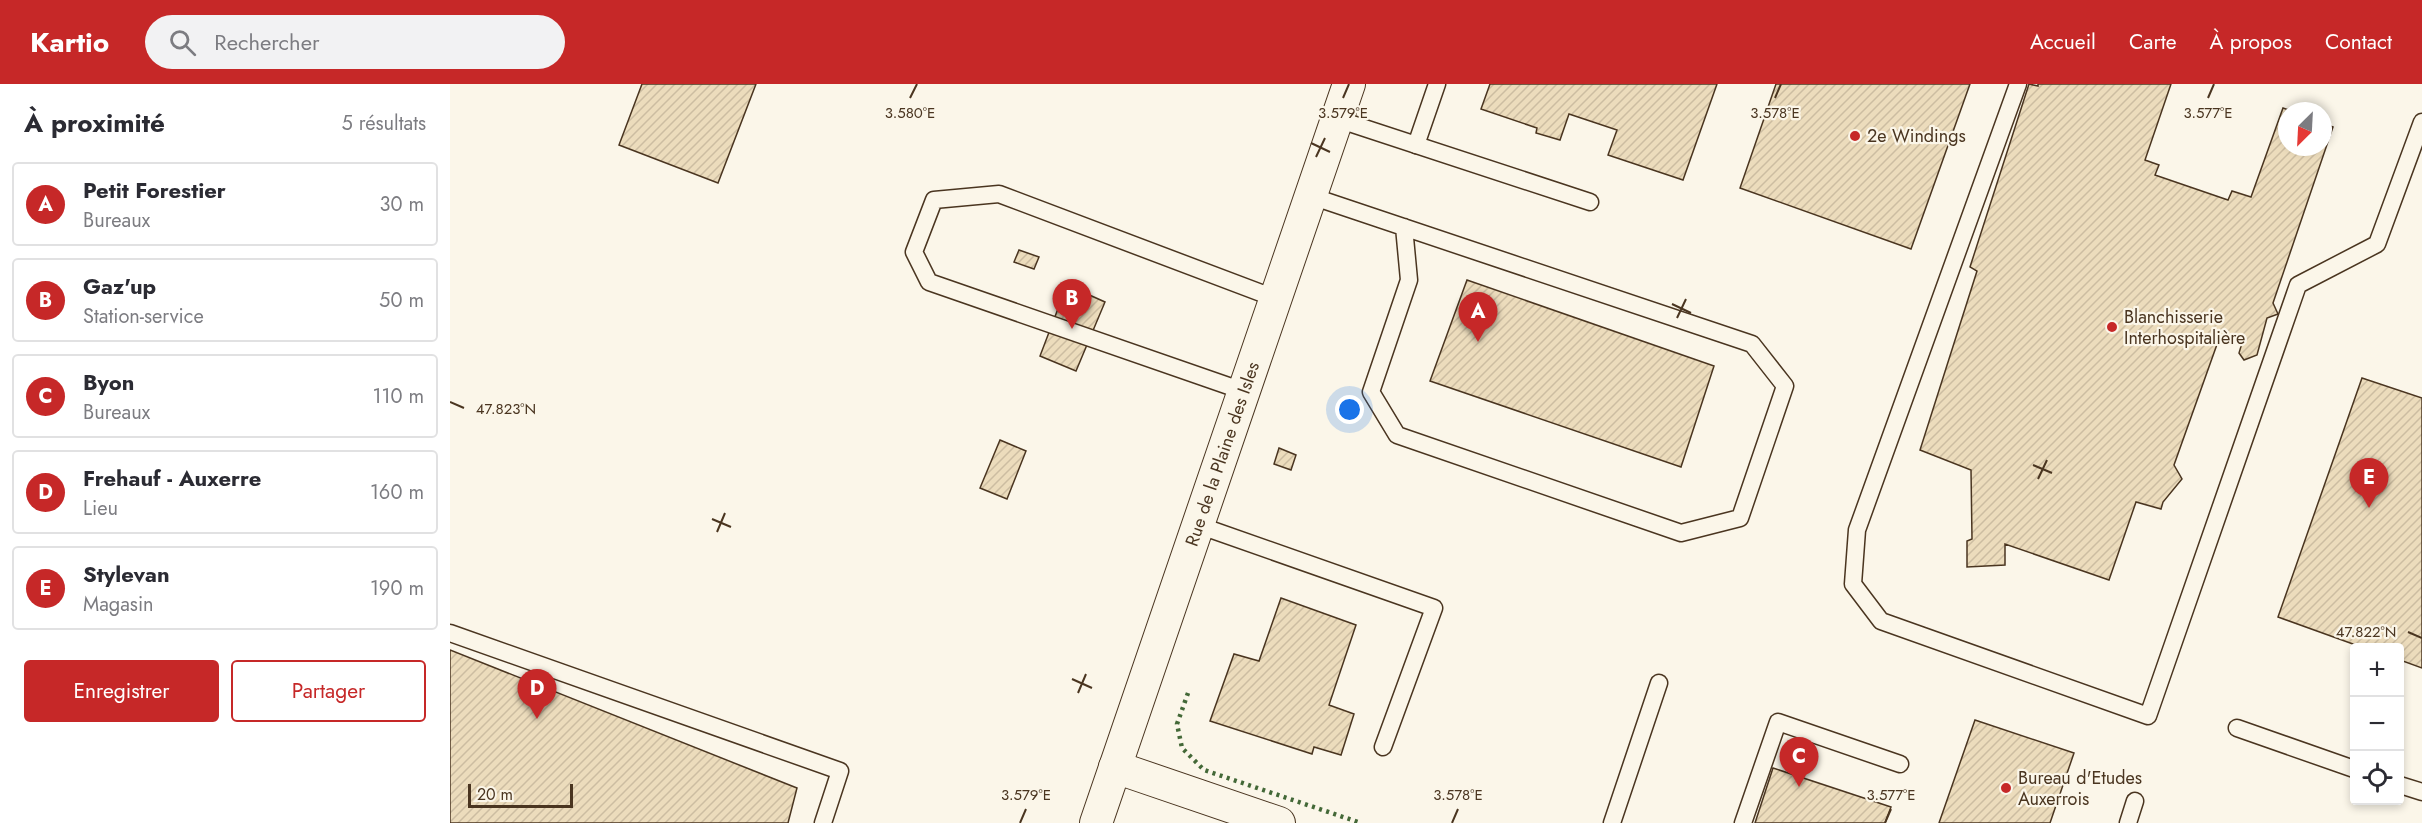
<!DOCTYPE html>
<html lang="fr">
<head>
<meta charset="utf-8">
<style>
  :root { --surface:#fff; --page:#f2f2f3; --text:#2b2b33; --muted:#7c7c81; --line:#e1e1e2; --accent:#c62828 }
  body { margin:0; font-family:Jost,sans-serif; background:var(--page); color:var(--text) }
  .controls { position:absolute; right:18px; bottom:18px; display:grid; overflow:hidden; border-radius:6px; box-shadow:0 3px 9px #0003 }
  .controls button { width:54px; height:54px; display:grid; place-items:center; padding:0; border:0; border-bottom:2px solid var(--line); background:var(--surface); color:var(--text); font:30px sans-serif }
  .compass { position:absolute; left:1828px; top:18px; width:54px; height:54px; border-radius:50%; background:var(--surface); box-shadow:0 3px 9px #0003; rotate:204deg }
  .scale { position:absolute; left:18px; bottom:15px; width:105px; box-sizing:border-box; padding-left:6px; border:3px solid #4a3520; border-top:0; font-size:16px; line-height:21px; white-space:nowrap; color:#4a3520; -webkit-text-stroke:4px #fbf6e9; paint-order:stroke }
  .you { position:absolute; left:900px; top:326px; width:21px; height:21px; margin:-15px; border:4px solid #fff; border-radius:50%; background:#1a73e8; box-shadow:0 0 0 9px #1a73e833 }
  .badge { display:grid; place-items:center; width:39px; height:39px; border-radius:50%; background:var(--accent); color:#fff; font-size:20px; font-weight:700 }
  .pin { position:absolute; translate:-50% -50px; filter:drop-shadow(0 2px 3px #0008) }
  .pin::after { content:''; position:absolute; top:32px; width:21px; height:18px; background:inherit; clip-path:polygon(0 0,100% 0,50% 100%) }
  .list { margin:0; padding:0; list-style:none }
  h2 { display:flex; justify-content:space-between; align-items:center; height:78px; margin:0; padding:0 24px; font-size:26px }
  h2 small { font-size:20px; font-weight:400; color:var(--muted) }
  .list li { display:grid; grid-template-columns:39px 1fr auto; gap:18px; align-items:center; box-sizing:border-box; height:84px; margin:0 12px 12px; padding:0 12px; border:2px solid var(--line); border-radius:6px }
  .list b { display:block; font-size:22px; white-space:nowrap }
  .list p { margin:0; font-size:20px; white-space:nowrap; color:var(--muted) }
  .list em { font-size:20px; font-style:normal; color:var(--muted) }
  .actions { display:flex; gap:12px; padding:18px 24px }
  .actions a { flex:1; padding:14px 0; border:2px solid var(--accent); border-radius:6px; text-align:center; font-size:21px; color:var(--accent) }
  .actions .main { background:var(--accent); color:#fff }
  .icon { flex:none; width:33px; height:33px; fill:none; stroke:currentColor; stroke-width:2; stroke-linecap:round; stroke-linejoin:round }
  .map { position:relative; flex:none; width:1972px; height:739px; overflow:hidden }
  header { display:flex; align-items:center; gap:36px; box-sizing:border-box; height:84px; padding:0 30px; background:var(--accent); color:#fff }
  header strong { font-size:28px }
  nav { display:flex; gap:33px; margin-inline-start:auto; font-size:21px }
  .search { width:420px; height:54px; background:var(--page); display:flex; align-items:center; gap:15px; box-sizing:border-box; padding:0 21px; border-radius:33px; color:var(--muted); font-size:22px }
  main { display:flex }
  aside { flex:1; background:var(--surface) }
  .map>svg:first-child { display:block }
  .building { fill:url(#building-hatch); stroke:#4a3520; stroke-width:1.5 }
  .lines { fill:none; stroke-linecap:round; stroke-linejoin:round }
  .service-casing { stroke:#4a3520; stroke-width:19 }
  .minor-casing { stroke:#4a3520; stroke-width:34 }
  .service { stroke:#fbf6e9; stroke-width:16 }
  .minor { stroke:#fbf6e9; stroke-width:32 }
  .hedge { stroke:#436837; stroke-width:4.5; stroke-dasharray:3 4.5; stroke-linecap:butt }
  .ticks { fill:none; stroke:#4a3520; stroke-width:2 }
  .poi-dot { fill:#c62828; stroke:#fbf6e9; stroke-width:2 }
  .labels { text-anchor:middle; stroke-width:4.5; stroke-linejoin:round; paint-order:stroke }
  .poi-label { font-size:18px; fill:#4a3520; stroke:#fbf6e9; text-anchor:start }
  .street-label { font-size:18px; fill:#4a3520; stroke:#fbf6e9 }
  .ticks-label { font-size:15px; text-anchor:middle; fill:#4a3520; stroke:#fbf6e9; stroke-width:4.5; stroke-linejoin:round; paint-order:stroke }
</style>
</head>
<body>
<header>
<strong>Kartio</strong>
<div class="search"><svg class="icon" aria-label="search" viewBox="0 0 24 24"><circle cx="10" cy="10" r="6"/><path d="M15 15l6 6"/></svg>Rechercher</div>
<nav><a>Accueil</a><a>Carte</a><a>À propos</a><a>Contact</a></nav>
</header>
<main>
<aside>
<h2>À proximité<small>5 résultats</small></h2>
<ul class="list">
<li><span class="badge">A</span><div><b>Petit Forestier</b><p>Bureaux</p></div><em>30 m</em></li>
<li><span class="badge">B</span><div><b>Gaz'up</b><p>Station-service</p></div><em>50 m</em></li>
<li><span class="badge">C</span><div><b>Byon</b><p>Bureaux</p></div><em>110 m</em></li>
<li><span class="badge">D</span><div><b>Frehauf - Auxerre</b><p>Lieu</p></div><em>160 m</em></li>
<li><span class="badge">E</span><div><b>Stylevan</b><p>Magasin</p></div><em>190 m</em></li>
</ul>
<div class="actions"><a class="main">Enregistrer</a><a>Partager</a></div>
</aside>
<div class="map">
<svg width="1972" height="739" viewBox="0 0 1972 739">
  <defs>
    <pattern id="building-hatch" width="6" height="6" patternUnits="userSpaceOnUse" patternTransform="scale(1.5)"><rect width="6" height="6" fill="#ecdcbc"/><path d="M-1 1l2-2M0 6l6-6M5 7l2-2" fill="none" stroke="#ccbda1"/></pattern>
  </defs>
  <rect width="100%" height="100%" fill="#fbf6e9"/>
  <g class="building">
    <path d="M 192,0 L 306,0 L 268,99 L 169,61 Z"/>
    <path d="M 1040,0 L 1267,0 L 1233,96 L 1158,71 L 1167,46 L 1119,30 L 1110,56 L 1086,49 L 1087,44 L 1031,25 Z"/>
    <path d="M 1326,0 L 1520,0 L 1461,165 L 1290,104 Z"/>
    <path d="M 1579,0 L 1588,2 L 1588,0 L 1721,0 L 1695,76 L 1709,81 L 1705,91 L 1778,116 L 1782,107 L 1801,113 L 1833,24 L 1842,27 L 1837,27 L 1837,63 L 1873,63 L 1873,39 L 1883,43 L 1823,219 L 1828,230 L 1817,234 L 1807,271 L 1794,276 L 1789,269 L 1792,259 L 1770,252 L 1724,381 L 1732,395 L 1713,418 L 1711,425 L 1686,418 L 1659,496 L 1555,460 L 1555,481 L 1517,483 L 1517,457 L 1522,455 L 1521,386 L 1470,366 L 1527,187 L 1520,183 Z"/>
    <path d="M 569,166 L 589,173 L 584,185 L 564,178 Z"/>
    <path d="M 1017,196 L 1264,282 L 1231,383 L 980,297 Z"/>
    <path d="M 617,201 L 655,218 L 626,287 L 590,272 Z"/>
    <path d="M 1912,294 L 1972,314 L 1972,584 L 1950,576 L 1950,564 L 1914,564 L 1828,533 Z"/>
    <path d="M 550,356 L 576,367 L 557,415 L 530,404 Z"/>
    <path d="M 829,364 L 846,371 L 841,386 L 824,380 Z"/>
    <path d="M 831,514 L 906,541 L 879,621 L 904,630 L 891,671 L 864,663 L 862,670 L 760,637 L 784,570 L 809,577 Z"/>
    <path d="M 0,566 L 347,704 L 338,739 L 0,739 Z"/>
    <path d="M 1525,636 L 1624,669 L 1600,739 L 1489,739 Z"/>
    <path d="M 1323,684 L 1441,723 L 1435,739 L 1305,739 Z"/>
  </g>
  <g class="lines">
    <defs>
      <g id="service">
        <path d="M 1568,0 L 1407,446 L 1403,500 L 1431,537 L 1698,632 L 1848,201 L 1927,160 L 1972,38"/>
        <path d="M 887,35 L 1140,118"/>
        <path d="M 966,61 L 987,0"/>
        <path d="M 861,112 L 1302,260 L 1335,302 L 1290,434 L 1231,449 L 947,351 L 921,308 L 959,196 L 954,143"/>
        <path d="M 793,307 L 479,198 L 464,168 L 484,116 L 549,110 L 827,215"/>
        <path d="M 748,441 L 984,524 L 933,663"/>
        <path d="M 0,549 L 390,687 L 373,739"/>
        <path d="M 1787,644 L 1904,685"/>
        <path d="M 1950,701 L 1972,708"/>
        <path d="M 1162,739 L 1209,599"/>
        <path d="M 1293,739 L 1328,638 L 1450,680"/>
        <path d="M 1678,739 L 1685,717"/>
      </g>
      <g id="minor">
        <path d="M 665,683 L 829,739"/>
        <path id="s1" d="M 646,739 L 899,0"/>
      </g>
    </defs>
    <use href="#service" class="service-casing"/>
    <use href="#minor" class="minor-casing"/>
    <use href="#service" class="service"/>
    <use href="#minor" class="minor"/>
    <path class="hedge" d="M 738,609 L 727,640 L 732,664 L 754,686 L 911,739"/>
  </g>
  <path class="ticks" d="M 460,14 L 467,0M 893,14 L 899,0M 1325,14 L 1331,0M 1758,14 L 1764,0M 861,59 L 880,68M 866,73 L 875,54M 1222,220 L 1241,229M 1227,234 L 1236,215M 0,318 L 14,324M 1583,381 L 1602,389M 1588,395 L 1597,376M 262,435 L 281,443M 267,448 L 275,429M 1958,548 L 1972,554M 622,595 L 642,604M 628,609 L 636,590M 570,739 L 576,725M 1002,739 L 1008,725M 1435,739 L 1441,725"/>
  <g class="poi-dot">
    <circle cx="1405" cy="52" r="6"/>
    <circle cx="1662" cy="243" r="6"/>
    <circle cx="1556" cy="704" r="6"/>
  </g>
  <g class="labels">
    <g class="poi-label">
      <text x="1417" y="58">2e Windings</text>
      <text x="1674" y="239">Blanchisserie<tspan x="1674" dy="21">Interhospitalière</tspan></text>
      <text x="1568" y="700">Bureau d'Etudes<tspan x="1568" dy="21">Auxerrois</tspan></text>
    </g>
    <g class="street-label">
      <text dy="6" stroke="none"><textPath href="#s1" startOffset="390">Rue de la Plaine des Isles</textPath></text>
    </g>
  </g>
  <g class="ticks-label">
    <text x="460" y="34">3.580°E</text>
    <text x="893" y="34">3.579°E</text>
    <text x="1325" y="34">3.578°E</text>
    <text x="1758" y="34">3.577°E</text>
    <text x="56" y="330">47.823°N</text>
    <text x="1916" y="553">47.822°N</text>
    <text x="576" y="716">3.579°E</text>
    <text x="1008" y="716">3.578°E</text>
    <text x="1441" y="716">3.577°E</text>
  </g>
</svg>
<div class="controls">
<button>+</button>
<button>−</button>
<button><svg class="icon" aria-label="locate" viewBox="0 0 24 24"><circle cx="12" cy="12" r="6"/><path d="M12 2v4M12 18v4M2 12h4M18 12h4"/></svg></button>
</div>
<svg class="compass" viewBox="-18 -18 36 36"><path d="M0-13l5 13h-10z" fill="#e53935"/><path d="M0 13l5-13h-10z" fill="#7c7c81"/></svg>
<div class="scale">20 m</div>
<div class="you"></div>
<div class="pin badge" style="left:1028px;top:258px">A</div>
<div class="pin badge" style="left:622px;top:245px">B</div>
<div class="pin badge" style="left:1349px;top:703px">C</div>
<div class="pin badge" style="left:87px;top:635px">D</div>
<div class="pin badge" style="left:1919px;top:424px">E</div>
</div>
</main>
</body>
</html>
